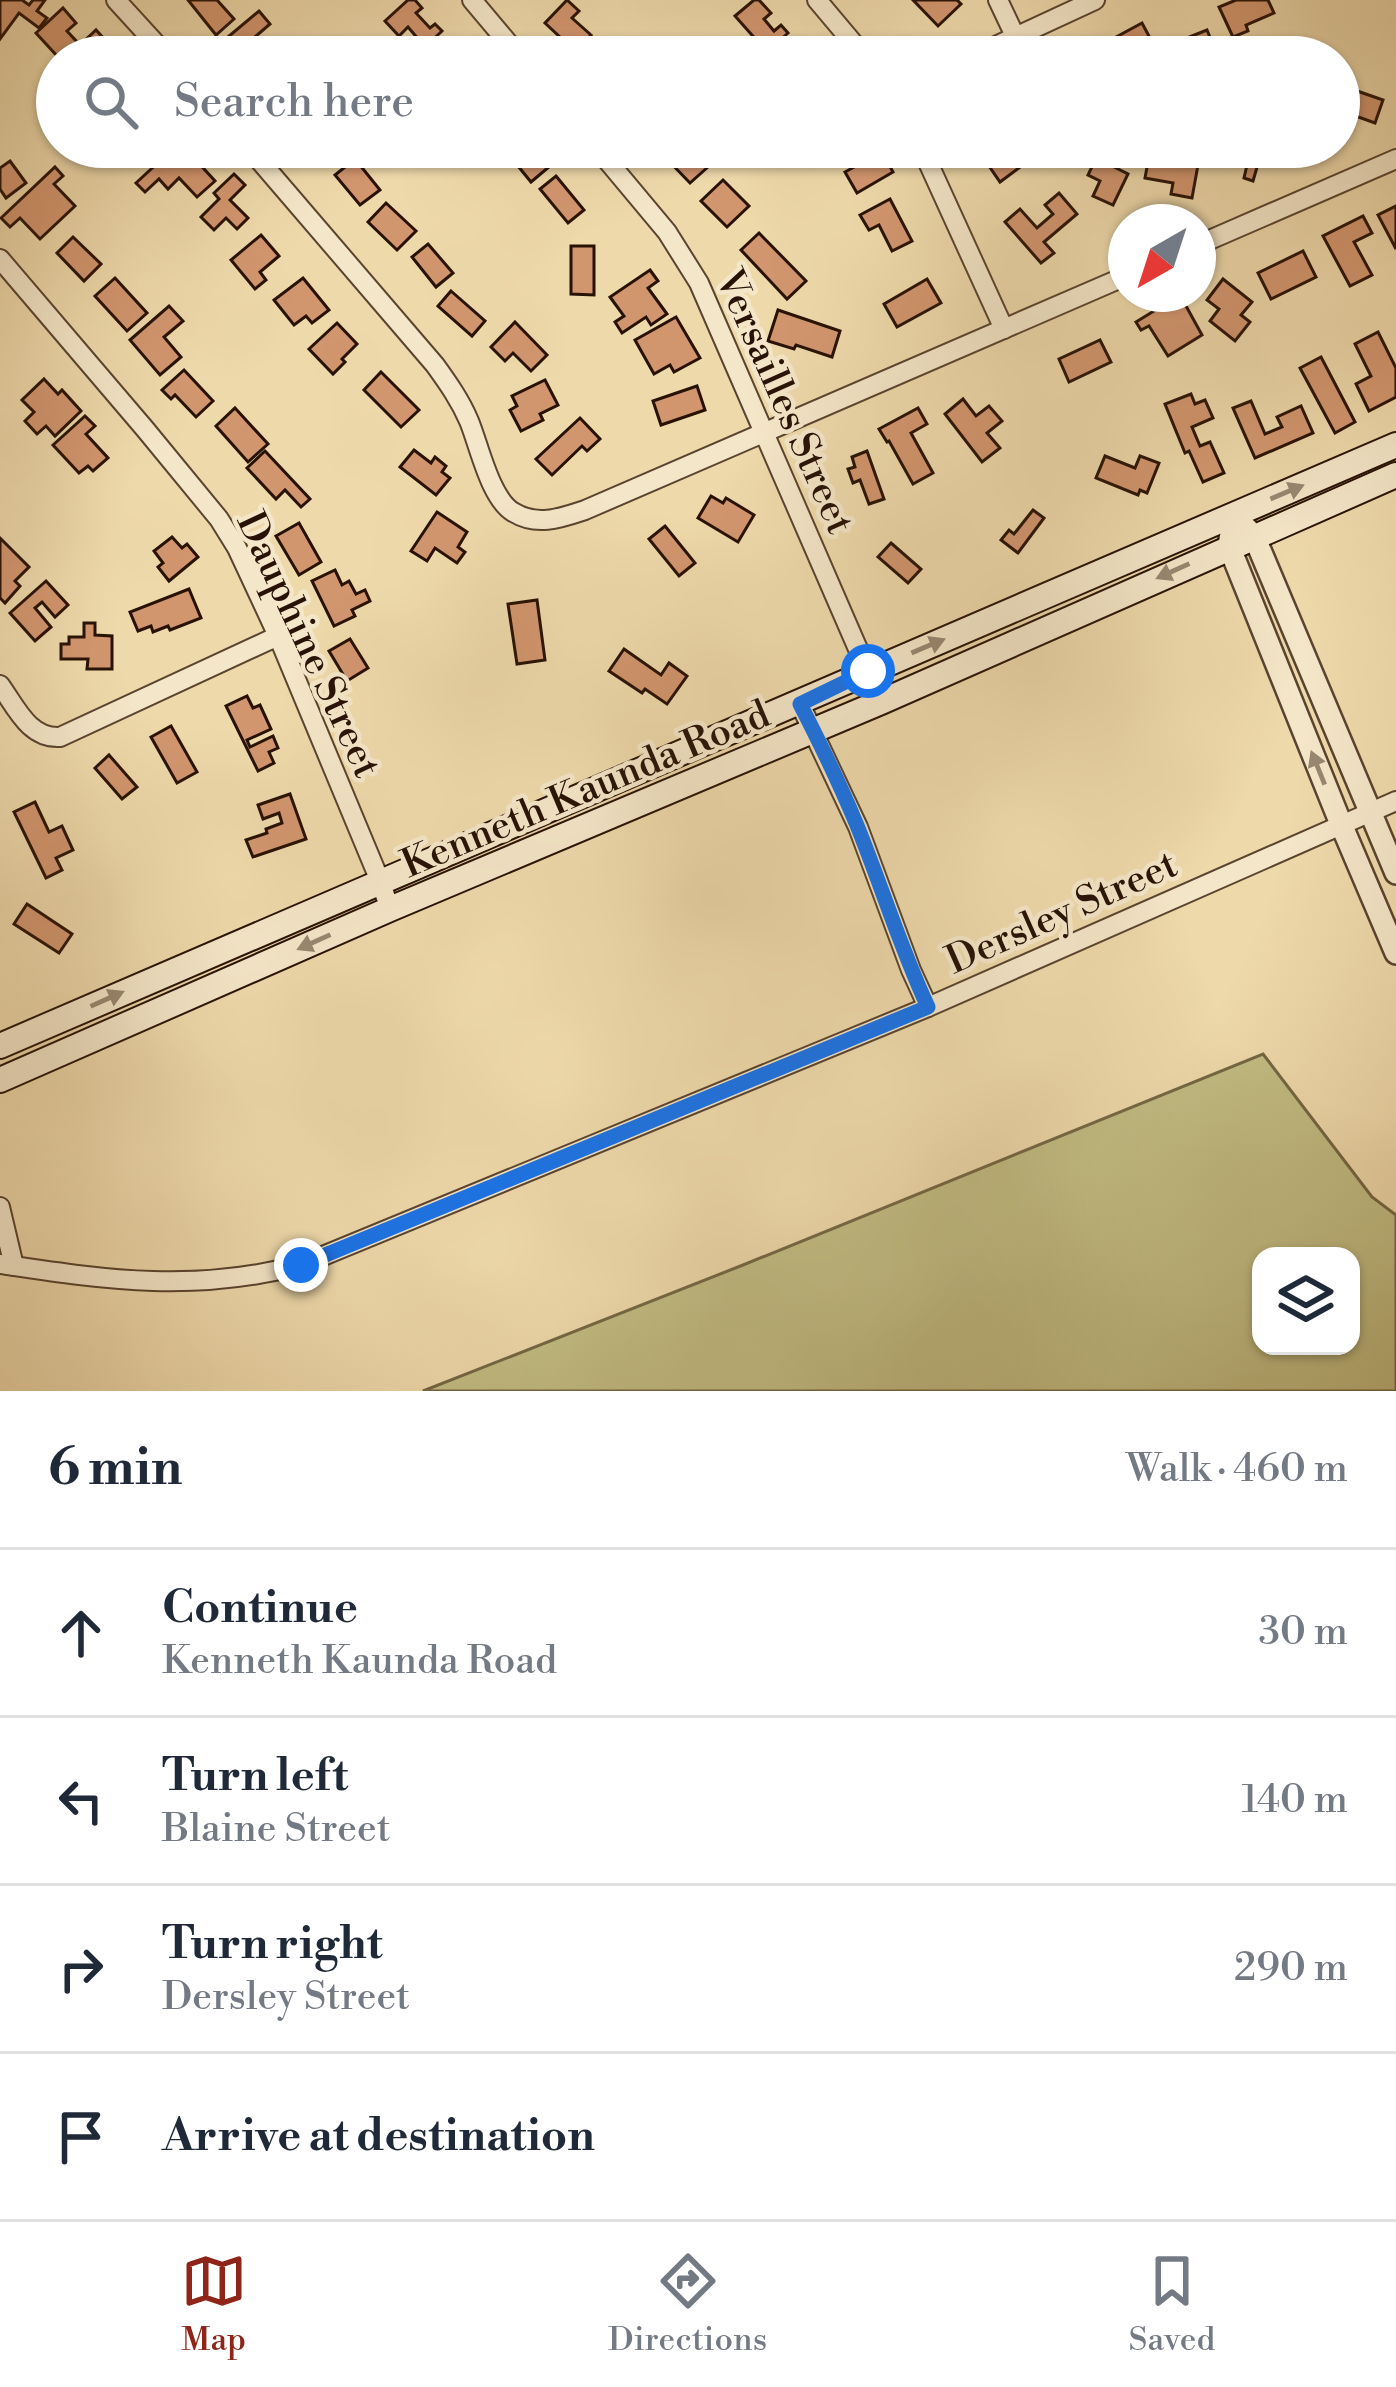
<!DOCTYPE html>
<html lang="en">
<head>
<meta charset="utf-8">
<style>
  :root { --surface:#fff; --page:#f6f6f7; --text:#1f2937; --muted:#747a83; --line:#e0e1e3; --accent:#8f2418 }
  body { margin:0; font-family:"Libre Bodoni",serif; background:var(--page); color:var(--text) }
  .controls { position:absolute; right:36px; bottom:36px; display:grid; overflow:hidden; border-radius:24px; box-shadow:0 3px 9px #0004 }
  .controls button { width:108px; height:108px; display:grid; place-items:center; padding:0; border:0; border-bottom:3px solid var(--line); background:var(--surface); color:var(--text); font:60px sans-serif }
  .compass { position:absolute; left:1108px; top:204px; width:108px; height:108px; border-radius:50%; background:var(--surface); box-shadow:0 3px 9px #0004; rotate:219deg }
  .stop { position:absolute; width:36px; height:36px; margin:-27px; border:9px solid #1a73e8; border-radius:50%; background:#fff }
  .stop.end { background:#1a73e8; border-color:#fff; box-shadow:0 3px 12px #0008 }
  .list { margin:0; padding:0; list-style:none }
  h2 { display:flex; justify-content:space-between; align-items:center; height:156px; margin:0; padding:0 48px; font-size:51px }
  h2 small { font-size:39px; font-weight:400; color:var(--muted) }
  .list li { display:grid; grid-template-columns:78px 1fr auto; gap:36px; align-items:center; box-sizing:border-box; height:168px; padding:0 48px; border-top:3px solid var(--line) }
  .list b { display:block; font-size:45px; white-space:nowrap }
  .list p { margin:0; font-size:39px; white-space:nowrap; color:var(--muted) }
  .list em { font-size:39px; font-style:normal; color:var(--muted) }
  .icon { flex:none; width:66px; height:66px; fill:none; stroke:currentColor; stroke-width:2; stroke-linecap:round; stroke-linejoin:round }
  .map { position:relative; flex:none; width:1396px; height:1391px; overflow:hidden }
  .search { position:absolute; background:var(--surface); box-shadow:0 3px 9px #0004; left:36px; right:36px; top:36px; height:132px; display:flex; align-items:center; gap:30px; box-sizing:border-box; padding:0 42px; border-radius:66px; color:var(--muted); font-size:45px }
  .sheet { height:828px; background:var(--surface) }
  nav { display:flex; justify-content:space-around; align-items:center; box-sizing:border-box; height:168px; border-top:3px solid var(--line); background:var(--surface); font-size:33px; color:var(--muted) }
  nav a { display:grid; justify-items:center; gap:6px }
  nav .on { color:var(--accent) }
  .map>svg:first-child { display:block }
  .green { fill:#c1bc83; stroke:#746744; stroke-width:3; fill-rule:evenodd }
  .building { fill:#d2966f; stroke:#281206; stroke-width:3 }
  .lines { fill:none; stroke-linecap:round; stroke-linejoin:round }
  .minor-casing { stroke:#5a442f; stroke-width:22 }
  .tertiary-casing { stroke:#5a442f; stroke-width:26 }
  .secondary-casing { stroke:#281206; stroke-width:28 }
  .minor { stroke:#f4e6c8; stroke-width:18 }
  .tertiary { stroke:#f4e6c8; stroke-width:21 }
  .secondary { stroke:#f4e6c8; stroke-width:24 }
  .oneway { fill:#988771 }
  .route { stroke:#1a73e8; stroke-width:15 }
  .labels { text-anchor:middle; stroke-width:9; stroke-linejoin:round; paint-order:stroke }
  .street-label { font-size:39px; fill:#281206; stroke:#f4e6c8 }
</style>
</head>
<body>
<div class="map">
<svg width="1396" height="1391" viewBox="0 0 1396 1391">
  <rect width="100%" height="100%" fill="#eed9ab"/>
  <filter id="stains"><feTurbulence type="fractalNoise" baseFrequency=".00167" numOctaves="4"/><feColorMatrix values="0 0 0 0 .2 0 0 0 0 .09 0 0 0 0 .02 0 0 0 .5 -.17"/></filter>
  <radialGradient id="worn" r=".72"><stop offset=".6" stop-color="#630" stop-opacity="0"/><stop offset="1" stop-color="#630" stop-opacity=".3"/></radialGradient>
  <path class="green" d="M 1263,1054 L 1372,1197 L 1396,1215 L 1396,1391 L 423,1391 L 743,1265 ZM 1261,1256 L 1351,1256 L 1351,1346 L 1261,1346 Z"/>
  <g class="building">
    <path d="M 0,0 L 22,0 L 29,5 L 33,0 L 45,0 L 37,11 L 47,18 L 39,28 L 19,13 L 0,39 Z"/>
    <path d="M 188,0 L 217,0 L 234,19 L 216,35 Z"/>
    <path d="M 408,0 L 415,0 L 422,8 L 416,13 L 430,28 L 435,24 L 442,31 L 425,47 L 408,27 L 399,36 L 385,21 Z"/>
    <path d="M 567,0 L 579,11 L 572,18 L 591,35 L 576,52 L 545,23 Z"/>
    <path d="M 754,0 L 759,0 L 771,13 L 764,19 L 774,31 L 781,25 L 788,33 L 767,52 L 735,16 Z"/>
    <path d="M 913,0 L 957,0 L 961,4 L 938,26 Z"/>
    <path d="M 1236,0 L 1268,0 L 1274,13 L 1246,25 L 1248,31 L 1233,37 L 1219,7 Z"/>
    <path d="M 63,8 L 76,23 L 67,31 L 80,45 L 96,30 L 105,40 L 86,57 L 58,57 L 36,33 Z"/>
    <path d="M 259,11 L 270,24 L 256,36 L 274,57 L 235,57 L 222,42 Z"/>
    <path d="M 1142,23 L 1151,40 L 1119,57 L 1100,57 L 1096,48 Z"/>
    <path d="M 1207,30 L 1216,52 L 1205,57 L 1191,57 L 1184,39 Z"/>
    <path d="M 1340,85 L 1383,100 L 1375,123 L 1339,110 Z"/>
    <path d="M 175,147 L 184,147 L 215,181 L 197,197 L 179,178 L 168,189 L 159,179 L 145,192 L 136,183 Z"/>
    <path d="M 518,147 L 534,147 L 550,166 L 531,182 L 509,155 Z"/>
    <path d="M 673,147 L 705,147 L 697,154 L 709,166 L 690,183 L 664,156 Z"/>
    <path d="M 857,147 L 879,147 L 893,172 L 857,193 L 845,172 L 865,161 Z"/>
    <path d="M 976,147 L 1005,147 L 1019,168 L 1000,182 Z"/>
    <path d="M 1209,147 L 1251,147 L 1262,150 L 1253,181 L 1244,178 L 1247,165 L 1208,154 Z"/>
    <path d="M 1149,156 L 1198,165 L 1192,198 L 1171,194 L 1173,183 L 1145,178 Z"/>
    <path d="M 1096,158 L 1128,174 L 1113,205 L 1093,196 L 1100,181 L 1088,175 Z"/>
    <path d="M 355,159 L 380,190 L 360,205 L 335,175 Z"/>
    <path d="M 10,161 L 26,183 L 6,198 L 0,189 L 0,168 Z"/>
    <path d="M 55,167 L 63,176 L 54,184 L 75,206 L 40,239 L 20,218 L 10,227 L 1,218 Z"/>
    <path d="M 234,174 L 245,185 L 230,200 L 248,218 L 237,229 L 226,218 L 214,230 L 201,217 L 219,199 L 214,193 Z"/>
    <path d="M 556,176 L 584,210 L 568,223 L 540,189 Z"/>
    <path d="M 723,180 L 749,206 L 727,227 L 701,201 Z"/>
    <path d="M 1059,193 L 1077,214 L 1044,242 L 1054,253 L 1041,263 L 1005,222 L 1020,209 L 1037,228 L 1053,214 L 1045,205 Z"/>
    <path d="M 890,199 L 912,241 L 892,251 L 879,225 L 869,230 L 860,215 Z"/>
    <path d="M 386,203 L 416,231 L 397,250 L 368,222 Z"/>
    <path d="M 1396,206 L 1396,249 L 1378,215 Z"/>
    <path d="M 1363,216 L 1372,233 L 1354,242 L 1372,275 L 1350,286 L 1323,236 Z"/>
    <path d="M 759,233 L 806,281 L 787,299 L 741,250 Z"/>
    <path d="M 261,235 L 279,256 L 260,272 L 266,280 L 255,289 L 231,260 Z"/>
    <path d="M 73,237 L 101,264 L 84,281 L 57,253 Z"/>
    <path d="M 428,244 L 453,273 L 436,287 L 412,257 Z"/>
    <path d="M 571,246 L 594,246 L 594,295 L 571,294 Z"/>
    <path d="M 1303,251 L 1316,277 L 1271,299 L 1258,273 Z"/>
    <path d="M 650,270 L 658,281 L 648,288 L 667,314 L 651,325 L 646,317 L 622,333 L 615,322 L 624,316 L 610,297 Z"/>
    <path d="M 115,278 L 147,313 L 127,331 L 95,296 Z"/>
    <path d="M 303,278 L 329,310 L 312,323 L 306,316 L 294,325 L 274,300 Z"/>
    <path d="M 927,279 L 941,303 L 897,327 L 884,304 Z"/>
    <path d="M 1223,279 L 1252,302 L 1241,315 L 1250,322 L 1235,341 L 1210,321 L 1219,309 L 1207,300 Z"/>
    <path d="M 451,291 L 485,321 L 472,336 L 438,306 Z"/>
    <path d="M 1180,295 L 1202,335 L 1168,356 L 1149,326 L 1141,330 L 1136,322 Z"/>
    <path d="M 169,306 L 183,321 L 164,337 L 181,357 L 160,375 L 130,340 Z"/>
    <path d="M 778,310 L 840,331 L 832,357 L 796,345 L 794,349 L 768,341 Z"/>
    <path d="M 676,317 L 700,358 L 674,372 L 670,365 L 654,374 L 635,340 Z"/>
    <path d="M 515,322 L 547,355 L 531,371 L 513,353 L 505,361 L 491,347 Z"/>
    <path d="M 337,323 L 357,344 L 342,359 L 345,362 L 333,374 L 309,349 Z"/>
    <path d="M 1378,332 L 1396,368 L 1396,397 L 1369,411 L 1356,384 L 1371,376 L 1355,344 Z"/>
    <path d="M 1100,340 L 1111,362 L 1069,382 L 1059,359 Z"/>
    <path d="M 1321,357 L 1355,422 L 1335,433 L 1300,368 Z"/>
    <path d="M 184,370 L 213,401 L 196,417 L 175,395 L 171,399 L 162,390 Z"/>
    <path d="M 381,372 L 419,410 L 401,427 L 364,390 Z"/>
    <path d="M 44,379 L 58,394 L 62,390 L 81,411 L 55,436 L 46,426 L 37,434 L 25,421 L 34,412 L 22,400 Z"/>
    <path d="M 545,380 L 558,405 L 540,414 L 543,420 L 521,431 L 510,410 L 517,406 L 512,396 Z"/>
    <path d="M 697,386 L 705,410 L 661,425 L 653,401 Z"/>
    <path d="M 1191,394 L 1195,404 L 1205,400 L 1213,418 L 1192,427 L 1200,446 L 1210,442 L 1224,473 L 1203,482 L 1189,451 L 1185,453 L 1165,404 Z"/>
    <path d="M 963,399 L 976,416 L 989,406 L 1002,421 L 987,433 L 1000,448 L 982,462 L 945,414 Z"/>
    <path d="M 1251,401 L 1265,434 L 1282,427 L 1277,417 L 1301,406 L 1313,433 L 1255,458 L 1233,408 Z"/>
    <path d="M 235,408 L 268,444 L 248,462 L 216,426 Z"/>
    <path d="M 918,408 L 927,424 L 911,433 L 933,473 L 913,484 L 889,441 L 887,442 L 879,429 Z"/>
    <path d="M 85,416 L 95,426 L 86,434 L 108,458 L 93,471 L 88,466 L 79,473 L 53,445 Z"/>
    <path d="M 580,418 L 600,439 L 587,451 L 582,446 L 552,475 L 536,459 Z"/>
    <path d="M 414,450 L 431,463 L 435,457 L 446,466 L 442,472 L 450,478 L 436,495 L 400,467 Z"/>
    <path d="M 265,451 L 310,499 L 301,507 L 285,490 L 276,499 L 247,468 Z"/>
    <path d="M 867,451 L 884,499 L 869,504 L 860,480 L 853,483 L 848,469 L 855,467 L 852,457 Z"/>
    <path d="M 1105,456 L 1135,468 L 1140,456 L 1159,463 L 1147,493 L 1140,490 L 1138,495 L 1096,478 Z"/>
    <path d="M 711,496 L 723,503 L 726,498 L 754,515 L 738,542 L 698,518 Z"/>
    <path d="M 1033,510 L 1044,518 L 1018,553 L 1001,540 L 1009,530 L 1014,534 Z"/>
    <path d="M 437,512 L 467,532 L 458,547 L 465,552 L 457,563 L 435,548 L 427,561 L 411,551 Z"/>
    <path d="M 299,523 L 321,562 L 299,575 L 276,536 Z"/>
    <path d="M 665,526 L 695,563 L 679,576 L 649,539 Z"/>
    <path d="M 172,537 L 182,548 L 187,544 L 198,557 L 169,581 L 158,567 L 163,563 L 154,551 Z"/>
    <path d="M 0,538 L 29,567 L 15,581 L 20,586 L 5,603 L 0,598 Z"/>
    <path d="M 891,543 L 921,569 L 908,583 L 878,557 Z"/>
    <path d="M 335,570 L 342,585 L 349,581 L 356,594 L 365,590 L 370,601 L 352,610 L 355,616 L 334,626 L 312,581 Z"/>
    <path d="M 46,581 L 68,605 L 55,617 L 42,602 L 35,608 L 51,627 L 35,641 L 10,613 Z"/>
    <path d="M 189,589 L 201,618 L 170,630 L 168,626 L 153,632 L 151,626 L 138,631 L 130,612 Z"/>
    <path d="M 537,600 L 545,660 L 517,664 L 508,604 Z"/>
    <path d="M 84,623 L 95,623 L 95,635 L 112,636 L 112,669 L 87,669 L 88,659 L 61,659 L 61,644 L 69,644 L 69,637 L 84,637 Z"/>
    <path d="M 350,639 L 368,668 L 347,681 L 329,651 Z"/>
    <path d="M 624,649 L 661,675 L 669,663 L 687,676 L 667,704 L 645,689 L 642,693 L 609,671 Z"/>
    <path d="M 247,696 L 253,708 L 260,705 L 271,729 L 247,740 L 250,747 L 273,736 L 278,748 L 269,752 L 274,763 L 258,771 L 226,706 Z"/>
    <path d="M 171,726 L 197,772 L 177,783 L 151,737 Z"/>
    <path d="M 109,755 L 137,787 L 122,799 L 95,768 Z"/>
    <path d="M 290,794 L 306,839 L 253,857 L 246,840 L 267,833 L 266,829 L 282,823 L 279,813 L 263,819 L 258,805 Z"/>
    <path d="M 35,802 L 49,832 L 62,826 L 73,850 L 56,858 L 62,870 L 46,878 L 14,812 Z"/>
    <path d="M 27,904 L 72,934 L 59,953 L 14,924 Z"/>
  </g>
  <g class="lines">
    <defs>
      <g id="minor">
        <path d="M 116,0 L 168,57"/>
        <path d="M 472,0 L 520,57"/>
        <path d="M 817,0 L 865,57"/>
        <path d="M 998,0 L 1015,36"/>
        <path d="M 972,57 L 1095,0"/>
        <path d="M 248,147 L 435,365 C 448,383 460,400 469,421 C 479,445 490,498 513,512 C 537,527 561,518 585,510 L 1126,276"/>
        <path d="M 596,147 L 667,232 L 699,283 L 881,702"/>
        <path d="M 921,147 L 1004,329"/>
        <path d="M 1198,245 L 1396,159"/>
        <path d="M 0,259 L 145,429 L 219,519 L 237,548 L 278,636 L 380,881 L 390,909"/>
        <path d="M 0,685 C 16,707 29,739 60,737 L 278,636"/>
        <path d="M 800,704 L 858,827 L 911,970 L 928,1007"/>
        <path d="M 0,1207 L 14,1266"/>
        <path d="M 0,1264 C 109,1280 192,1293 301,1265 L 928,1007 L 1396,801"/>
      </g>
      <g id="tertiary">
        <path d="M 1234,515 L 1229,546 L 1341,824 L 1396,953"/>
        <path d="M 1246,528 L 1254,536 L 1396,873"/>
      </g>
      <g id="secondary">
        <path d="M 0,1046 L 1396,445"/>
        <path d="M 0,1080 L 390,909 L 881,702 L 1396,475"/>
      </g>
    </defs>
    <use href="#minor" class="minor-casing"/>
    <use href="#tertiary" class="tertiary-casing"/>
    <use href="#secondary" class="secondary-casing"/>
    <use href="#minor" class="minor"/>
    <use href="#tertiary" class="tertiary"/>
    <use href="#secondary" class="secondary"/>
  </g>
  <defs><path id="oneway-solid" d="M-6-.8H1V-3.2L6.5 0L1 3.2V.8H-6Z" transform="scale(3)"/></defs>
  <g class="oneway">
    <use href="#oneway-solid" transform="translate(1287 492) rotate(-23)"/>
    <use href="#oneway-solid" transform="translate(1173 571) rotate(156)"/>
    <use href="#oneway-solid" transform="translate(928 646) rotate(-23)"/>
    <use href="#oneway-solid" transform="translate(1318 768) rotate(-112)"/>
    <use href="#oneway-solid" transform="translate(314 942) rotate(156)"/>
    <use href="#oneway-solid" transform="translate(107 999) rotate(-24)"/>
  </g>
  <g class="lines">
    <path class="route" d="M 301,1265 L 928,1007 C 900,947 881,884 856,823 C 839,782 820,743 800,704 L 868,671"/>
  </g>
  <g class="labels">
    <g class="street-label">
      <text transform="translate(786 401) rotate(66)" y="14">Versailles Street</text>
      <text transform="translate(310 644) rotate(65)" y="14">Dauphine Street</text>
      <text transform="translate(585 788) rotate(-23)" y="14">Kenneth Kaunda Road</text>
      <text transform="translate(1061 911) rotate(-24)" y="14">Dersley Street</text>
    </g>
  </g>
  <rect width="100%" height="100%" filter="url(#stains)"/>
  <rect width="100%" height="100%" fill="url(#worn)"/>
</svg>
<div class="controls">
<button><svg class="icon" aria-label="layers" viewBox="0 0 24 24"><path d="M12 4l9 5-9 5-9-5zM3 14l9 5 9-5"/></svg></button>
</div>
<svg class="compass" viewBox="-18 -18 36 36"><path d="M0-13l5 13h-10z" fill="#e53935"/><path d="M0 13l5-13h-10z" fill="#747a83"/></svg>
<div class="stop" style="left:868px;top:671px"></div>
<div class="stop end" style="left:301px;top:1265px"></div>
<div class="search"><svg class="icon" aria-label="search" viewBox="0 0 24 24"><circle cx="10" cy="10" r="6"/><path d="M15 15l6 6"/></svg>Search here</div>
</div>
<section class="sheet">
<h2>6 min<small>Walk · 460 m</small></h2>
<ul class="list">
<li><svg class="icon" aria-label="ahead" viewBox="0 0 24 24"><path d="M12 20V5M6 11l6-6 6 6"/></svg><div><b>Continue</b><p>Kenneth Kaunda Road</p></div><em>30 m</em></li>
<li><svg class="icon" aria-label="left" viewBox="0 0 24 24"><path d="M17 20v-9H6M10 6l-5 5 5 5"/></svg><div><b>Turn left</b><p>Blaine Street</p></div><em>140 m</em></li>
<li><svg class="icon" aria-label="right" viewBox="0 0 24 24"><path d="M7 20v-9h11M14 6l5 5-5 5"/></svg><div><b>Turn right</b><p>Dersley Street</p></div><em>290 m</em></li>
<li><svg class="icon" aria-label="arrive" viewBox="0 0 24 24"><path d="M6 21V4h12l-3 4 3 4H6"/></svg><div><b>Arrive at destination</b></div></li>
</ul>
</section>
<nav>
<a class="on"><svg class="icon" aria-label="map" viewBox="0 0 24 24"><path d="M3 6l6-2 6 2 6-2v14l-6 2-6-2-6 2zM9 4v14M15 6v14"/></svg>Map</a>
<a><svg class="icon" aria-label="directions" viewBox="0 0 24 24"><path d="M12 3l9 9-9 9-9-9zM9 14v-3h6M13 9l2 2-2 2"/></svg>Directions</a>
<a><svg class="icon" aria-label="saved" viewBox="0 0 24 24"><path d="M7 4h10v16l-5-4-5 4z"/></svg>Saved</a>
</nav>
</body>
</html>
